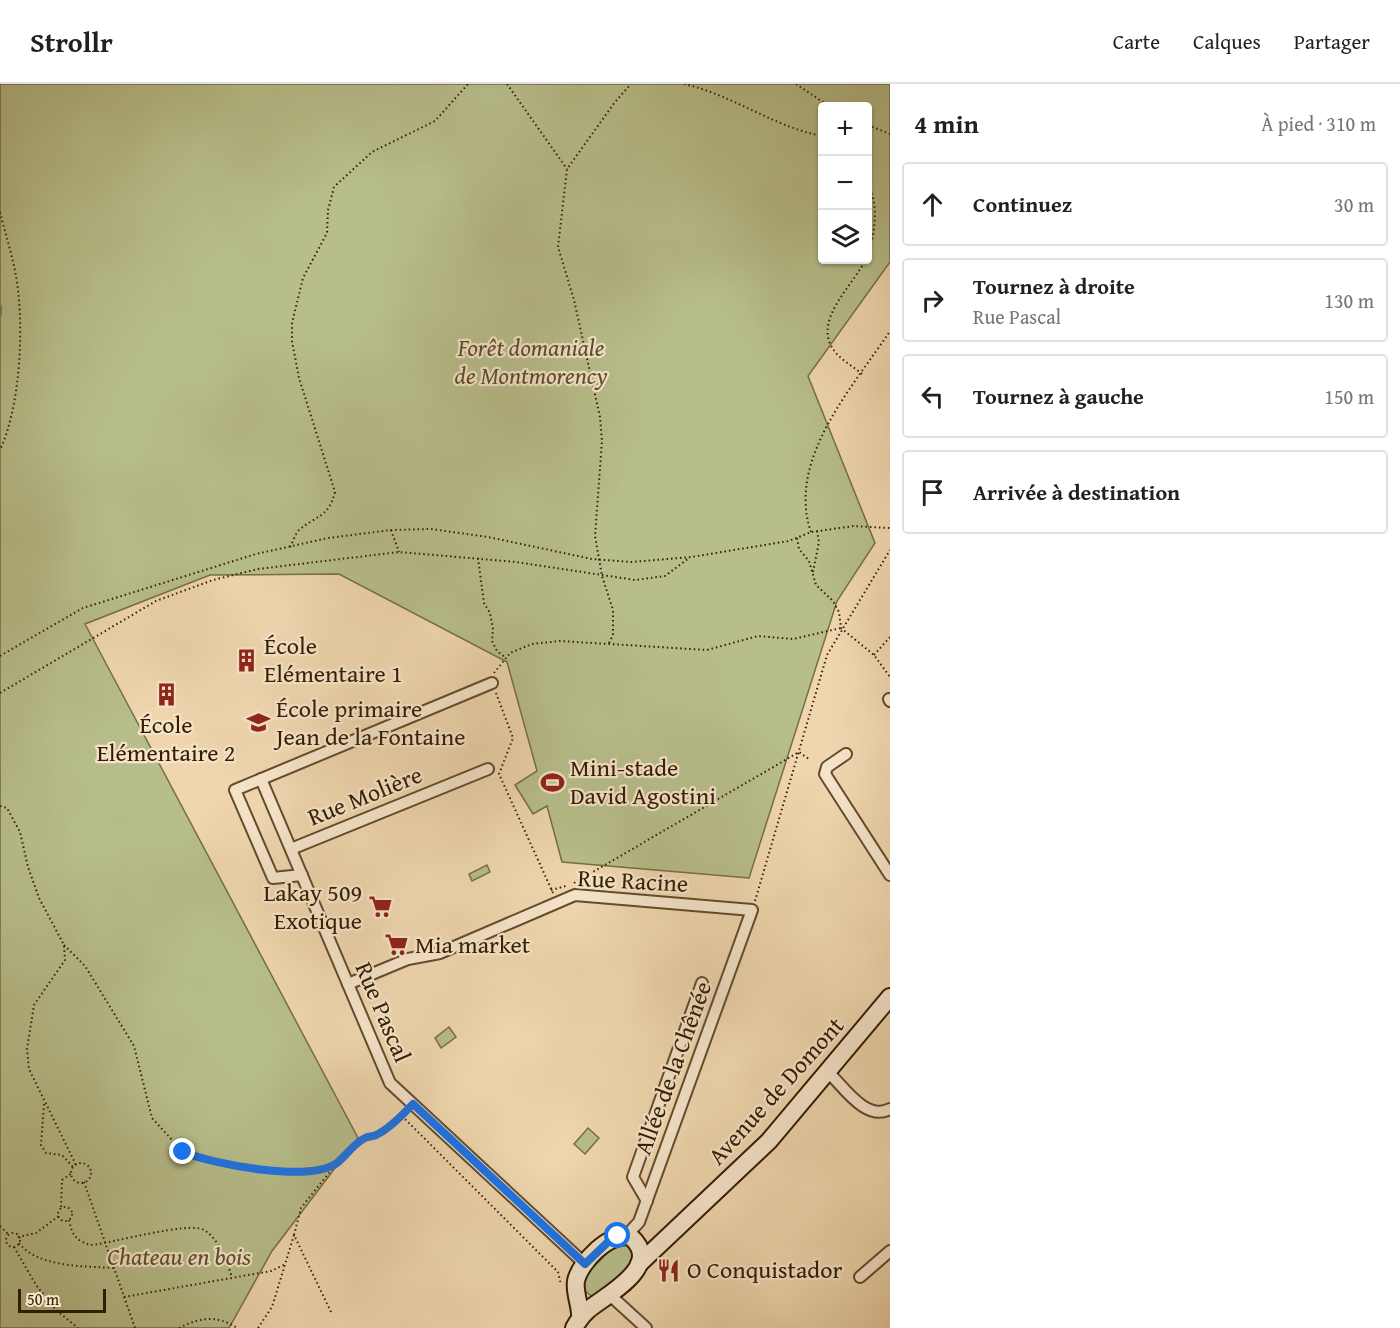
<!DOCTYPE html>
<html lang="fr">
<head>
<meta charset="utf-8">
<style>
  :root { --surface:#fff; --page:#f6f6f6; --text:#202124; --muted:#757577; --line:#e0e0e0 }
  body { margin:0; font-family:"Gentium Book Plus",serif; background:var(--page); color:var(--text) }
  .controls { position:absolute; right:18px; top:18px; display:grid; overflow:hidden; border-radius:6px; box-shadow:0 2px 4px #0004 }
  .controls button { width:54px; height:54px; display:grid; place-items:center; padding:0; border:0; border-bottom:2px solid var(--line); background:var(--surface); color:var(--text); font:30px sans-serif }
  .scale { position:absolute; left:18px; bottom:15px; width:88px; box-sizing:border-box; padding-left:6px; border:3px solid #341d00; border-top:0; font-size:16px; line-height:21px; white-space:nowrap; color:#341d00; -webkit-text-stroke:4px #f5e4ca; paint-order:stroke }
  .stop { position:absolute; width:18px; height:18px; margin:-14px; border:4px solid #1a73e8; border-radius:50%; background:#fff }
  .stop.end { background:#1a73e8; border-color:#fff; box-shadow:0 2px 6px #0008 }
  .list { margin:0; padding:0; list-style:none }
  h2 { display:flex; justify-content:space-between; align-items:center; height:78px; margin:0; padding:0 24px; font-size:26px }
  h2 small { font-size:20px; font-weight:400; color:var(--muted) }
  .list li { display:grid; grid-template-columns:39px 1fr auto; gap:18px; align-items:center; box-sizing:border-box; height:84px; margin:0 12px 12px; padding:0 12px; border:2px solid var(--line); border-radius:6px }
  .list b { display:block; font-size:22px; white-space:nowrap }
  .list p { margin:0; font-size:20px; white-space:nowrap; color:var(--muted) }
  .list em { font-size:20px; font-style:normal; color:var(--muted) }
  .icon { flex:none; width:33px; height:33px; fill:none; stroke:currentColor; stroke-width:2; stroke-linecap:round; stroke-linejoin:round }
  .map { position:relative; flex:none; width:890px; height:1244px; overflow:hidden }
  header { display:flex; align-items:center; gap:36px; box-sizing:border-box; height:84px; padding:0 30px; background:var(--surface); border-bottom:2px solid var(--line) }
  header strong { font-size:28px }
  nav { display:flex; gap:33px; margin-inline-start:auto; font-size:21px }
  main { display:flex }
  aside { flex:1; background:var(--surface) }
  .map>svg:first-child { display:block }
  .green { fill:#b7be8b; stroke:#766e46; stroke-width:1.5; fill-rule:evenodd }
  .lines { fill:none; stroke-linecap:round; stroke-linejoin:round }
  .stream { stroke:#717b65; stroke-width:4 }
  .street-casing { stroke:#634b2c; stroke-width:14 }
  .secondary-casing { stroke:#341d00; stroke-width:20 }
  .path { stroke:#341d00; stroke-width:2; stroke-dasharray:1.5 3; stroke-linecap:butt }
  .street { stroke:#f5e4ca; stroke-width:10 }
  .secondary { stroke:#f5e4ca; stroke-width:16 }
  .route { stroke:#1a73e8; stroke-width:8 }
  .labels { text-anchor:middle; stroke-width:4.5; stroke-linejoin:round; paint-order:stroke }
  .park-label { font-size:24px; font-style:italic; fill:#5b4d2a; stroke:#f5e4ca }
  .poi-label { font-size:24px; fill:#341d00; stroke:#f5e4ca; text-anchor:start }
  .street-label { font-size:24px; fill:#341d00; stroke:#f5e4ca }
</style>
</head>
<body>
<header>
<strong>Strollr</strong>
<nav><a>Carte</a><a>Calques</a><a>Partager</a></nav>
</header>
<main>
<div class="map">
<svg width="890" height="1244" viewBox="0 0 890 1244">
  <rect width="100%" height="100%" fill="#efd6ae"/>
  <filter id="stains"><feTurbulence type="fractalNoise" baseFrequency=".00333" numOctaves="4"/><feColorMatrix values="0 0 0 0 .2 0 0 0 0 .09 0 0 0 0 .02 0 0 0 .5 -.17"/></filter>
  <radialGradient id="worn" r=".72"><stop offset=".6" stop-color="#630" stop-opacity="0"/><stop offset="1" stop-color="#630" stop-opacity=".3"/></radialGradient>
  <g class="green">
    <path d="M 0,0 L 890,0 L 890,178 L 808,292 L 875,459 L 837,517 L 749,794 L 562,778 L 547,722 L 533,730 L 515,701 L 537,687 L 507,578 L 339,490 L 210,491 L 85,540 L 358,1054 L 272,1167 L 229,1244 L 0,1244 ZM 822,22 L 868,22 L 868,176 L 822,176 Z"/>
    <path d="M 487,781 L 490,788 L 472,797 L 469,790 Z"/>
    <path d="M 449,943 L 456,953 L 441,964 L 435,954 Z"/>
    <path d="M 588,1044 L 599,1054 L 585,1070 L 574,1060 Z"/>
    <path d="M 624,1159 L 633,1165 L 632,1182 L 594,1214 L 584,1206 L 584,1193 L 612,1164 Z"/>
  </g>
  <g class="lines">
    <path class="stream" d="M 0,223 L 0,230"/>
    <defs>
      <g id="street">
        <path d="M 889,615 L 890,617"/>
        <path d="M 846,670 L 827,683 L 825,690 L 890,791"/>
        <path d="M 261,695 L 390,999 L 585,1180"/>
        <path d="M 291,765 L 488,685"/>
        <path d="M 302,791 L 273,794 L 235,706 L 492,599"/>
        <path d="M 348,900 L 408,875 L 440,869 L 575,811 L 752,826 L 639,1138 L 626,1152"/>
        <path d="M 828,988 C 844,1003 866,1038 890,1025"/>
        <path d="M 647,1117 L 633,1093 L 702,899"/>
        <path d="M 860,1193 L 890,1167"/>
        <path d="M 611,1212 L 646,1244"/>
      </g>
      <g id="secondary">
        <path d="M 639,1180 L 769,1057 L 890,913"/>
        <path d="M 574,1244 C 578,1237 582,1231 588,1226 C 606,1211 664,1182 631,1153 C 610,1147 580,1178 576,1197 C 574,1209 581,1222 580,1234"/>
      </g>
    </defs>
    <use href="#street" class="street-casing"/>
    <use href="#secondary" class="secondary-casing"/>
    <g class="path">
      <path d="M 507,0 L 567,85"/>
      <path d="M 684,0 C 733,11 774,43 822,52"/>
      <path d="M 796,0 L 829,22"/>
      <path d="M 868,41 L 890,50"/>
      <path d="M 819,51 L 822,42"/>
      <path d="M 868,101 C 879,120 875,150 868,170"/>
      <path d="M 0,128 C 5,148 11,167 15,187 C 25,236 21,321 0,366"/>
      <path d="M 862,290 C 853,282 839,275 833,265 C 813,235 854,201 865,176"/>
      <path d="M 391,446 L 399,468"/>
      <path d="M 811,448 C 786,376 853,303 890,247"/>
      <path d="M 797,454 L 799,465 L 809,477 L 816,501 L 833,517 L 839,528 L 841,544 L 874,571 L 890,593"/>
      <path d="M 290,463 C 293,458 295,450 299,446 C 317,431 329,433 335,408 L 299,294 L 292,257 L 292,239 L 303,194 L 327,149 L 328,126 L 334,103 L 372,68 L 435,37 L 468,0"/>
      <path d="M 478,474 L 484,519 L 490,529 L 493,545 L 492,557 L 497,567 L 506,574"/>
      <path d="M 813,488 L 819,458 L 817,447"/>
      <path d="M 609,559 L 613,551 L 613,526 L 602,492 L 595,452 L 602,357 L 600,333 L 574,216 L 558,163 L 567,85 L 615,18 L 631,0"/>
      <path d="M 874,571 L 890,553"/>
      <path d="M 0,572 L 83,524 L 256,470 L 328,454 L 391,446 L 431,445 L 488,453 L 592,475 L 631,478 L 691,473 L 789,457 L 811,448 L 854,442 L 890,444"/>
      <path d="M 494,589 L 510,569 L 532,560 L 560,557 L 707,566 L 758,552 L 793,555 L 841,544"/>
      <path d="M 0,609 L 156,517 L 213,496 L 258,485 L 399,468 L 516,478 L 635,496 L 665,492 L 689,474"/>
      <path d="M 496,609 L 513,654 L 499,690 L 553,809"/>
      <path d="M 0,722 L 7,724 L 20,748 L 28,783 L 39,814 L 64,861 L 65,876 L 34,921 L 27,965 L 29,985 L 76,1081"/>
      <path d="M 574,799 L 799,668 L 809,675"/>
      <path d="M 551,806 L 566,802"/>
      <path d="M 755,817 L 827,571 L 890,466"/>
      <path d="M 64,861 L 85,882 L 134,962 L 152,1034 L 183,1068 L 206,1077 L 250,1084 L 296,1087 L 316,1086 L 337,1079"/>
      <path d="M 44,1020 L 41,1061 L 46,1069 L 62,1071 L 73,1083"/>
      <path d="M 402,1032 L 558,1188 L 561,1201"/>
      <circle cx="81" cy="1089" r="10"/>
      <path d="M 84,1098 L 135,1244"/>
      <circle cx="65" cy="1130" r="7"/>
      <path d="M 61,1123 L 62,1096 L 72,1089"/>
      <path d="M 69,1136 C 72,1151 76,1157 91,1161 C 113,1159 189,1137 204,1146 C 220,1156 226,1177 232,1193"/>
      <path d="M 0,1142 L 9,1151"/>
      <circle cx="13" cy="1156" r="7"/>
      <path d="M 294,1151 L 301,1124 L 340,1075 L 365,1054 L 377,1051 L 406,1027"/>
      <path d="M 18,1153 L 36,1149 L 59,1132"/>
      <path d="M 19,1159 C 38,1184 86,1182 114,1184"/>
      <path d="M 14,1163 L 36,1201 L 56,1226 L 78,1244"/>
      <path d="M 124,1213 L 271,1187 L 286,1180"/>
      <path d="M 179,1244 C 200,1233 217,1231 237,1244"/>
      <path d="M 258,1244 L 272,1223 L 294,1151 L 332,1230"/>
    </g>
    <use href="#street" class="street"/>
    <use href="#secondary" class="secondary"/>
  </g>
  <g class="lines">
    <path class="route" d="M 183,1068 C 213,1080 309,1099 337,1079 C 347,1071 353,1060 365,1054 C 369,1052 374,1053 378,1050 C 392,1043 403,1030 413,1020 L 585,1180 L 608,1158 L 618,1152"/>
  </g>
  <defs>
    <symbol id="building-bare" viewBox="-9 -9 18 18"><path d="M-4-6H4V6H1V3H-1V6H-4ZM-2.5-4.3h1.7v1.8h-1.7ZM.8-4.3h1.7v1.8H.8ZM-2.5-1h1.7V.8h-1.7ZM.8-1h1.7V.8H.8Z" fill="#8f2418" stroke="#f5e4ca" stroke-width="2.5" paint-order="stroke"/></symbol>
    <symbol id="school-bare" viewBox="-9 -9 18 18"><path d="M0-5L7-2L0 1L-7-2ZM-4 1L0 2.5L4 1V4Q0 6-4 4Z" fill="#8f2418" stroke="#f5e4ca" stroke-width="2.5" paint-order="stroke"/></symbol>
    <symbol id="stadium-bare" viewBox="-9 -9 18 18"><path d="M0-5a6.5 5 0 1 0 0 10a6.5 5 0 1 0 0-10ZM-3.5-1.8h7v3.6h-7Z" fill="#8f2418" stroke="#f5e4ca" stroke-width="2.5" paint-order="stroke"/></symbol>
    <symbol id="supermarket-bare" viewBox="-9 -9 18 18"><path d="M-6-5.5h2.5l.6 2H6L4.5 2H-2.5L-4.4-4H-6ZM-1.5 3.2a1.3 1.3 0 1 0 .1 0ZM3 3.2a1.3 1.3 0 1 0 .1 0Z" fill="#8f2418" stroke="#f5e4ca" stroke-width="2.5" paint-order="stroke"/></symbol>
    <symbol id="restaurant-bare" viewBox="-9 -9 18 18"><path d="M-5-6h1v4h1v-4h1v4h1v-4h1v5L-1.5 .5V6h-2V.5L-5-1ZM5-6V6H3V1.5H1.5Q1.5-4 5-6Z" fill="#8f2418" stroke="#f5e4ca" stroke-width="2.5" paint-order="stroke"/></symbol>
  </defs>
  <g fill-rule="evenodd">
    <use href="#building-bare" x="230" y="560" width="33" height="33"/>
    <use href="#building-bare" x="150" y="594" width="33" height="33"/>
    <use href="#school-bare" x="242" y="622" width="33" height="33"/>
    <use href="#stadium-bare" x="536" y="682" width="33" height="33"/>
    <use href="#supermarket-bare" x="364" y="806" width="33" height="33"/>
    <use href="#supermarket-bare" x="380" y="844" width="33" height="33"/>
    <use href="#restaurant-bare" x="652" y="1170" width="33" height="33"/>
  </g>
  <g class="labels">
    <g class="park-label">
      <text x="531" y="272">Forêt domaniale<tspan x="531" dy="28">de Montmorency</tspan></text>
      <text x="179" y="1181">Chateau en bois</text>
    </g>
    <g class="poi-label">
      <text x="264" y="570">École<tspan x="264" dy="28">Elémentaire 1</tspan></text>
      <text x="276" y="633">École primaire<tspan x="276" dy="28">Jean de la Fontaine</tspan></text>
      <text x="166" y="649" text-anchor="middle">École<tspan x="166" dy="28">Elémentaire 2</tspan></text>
      <text x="570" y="692">Mini-stade<tspan x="570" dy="28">David Agostini</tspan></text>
      <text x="362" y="817" text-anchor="end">Lakay 509<tspan x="362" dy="28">Exotique</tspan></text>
      <text x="415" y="869">Mia market</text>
      <text x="687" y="1194">O Conquistador</text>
    </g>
    <g class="street-label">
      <text transform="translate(365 712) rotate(-22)" y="8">Rue Molière</text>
      <text transform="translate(633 797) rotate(3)" y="8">Rue Racine</text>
      <text transform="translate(383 928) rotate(67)" y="8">Rue Pascal</text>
      <text transform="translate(673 984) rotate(-70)" y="8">Allée de la Chênée</text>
      <text transform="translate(776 1007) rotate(-48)" y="8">Avenue de Domont</text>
    </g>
  </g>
  <rect width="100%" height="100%" filter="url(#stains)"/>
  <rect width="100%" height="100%" fill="url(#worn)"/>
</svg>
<div class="controls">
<button>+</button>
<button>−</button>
<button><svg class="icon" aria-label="layers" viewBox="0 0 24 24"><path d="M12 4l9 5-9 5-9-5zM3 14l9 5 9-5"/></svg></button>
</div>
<div class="scale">50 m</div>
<div class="stop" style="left:618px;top:1152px"></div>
<div class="stop end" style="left:183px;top:1068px"></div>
</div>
<aside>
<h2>4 min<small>À pied · 310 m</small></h2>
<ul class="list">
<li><svg class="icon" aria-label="ahead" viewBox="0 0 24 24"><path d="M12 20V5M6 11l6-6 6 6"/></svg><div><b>Continuez</b></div><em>30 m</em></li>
<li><svg class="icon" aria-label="right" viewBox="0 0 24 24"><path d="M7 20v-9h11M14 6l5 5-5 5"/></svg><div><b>Tournez à droite</b><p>Rue Pascal</p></div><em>130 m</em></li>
<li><svg class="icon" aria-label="left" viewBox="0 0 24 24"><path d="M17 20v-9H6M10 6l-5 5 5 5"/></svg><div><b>Tournez à gauche</b></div><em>150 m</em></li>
<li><svg class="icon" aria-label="arrive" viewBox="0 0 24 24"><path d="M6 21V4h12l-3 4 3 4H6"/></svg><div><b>Arrivée à destination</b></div></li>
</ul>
</aside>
</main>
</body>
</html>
